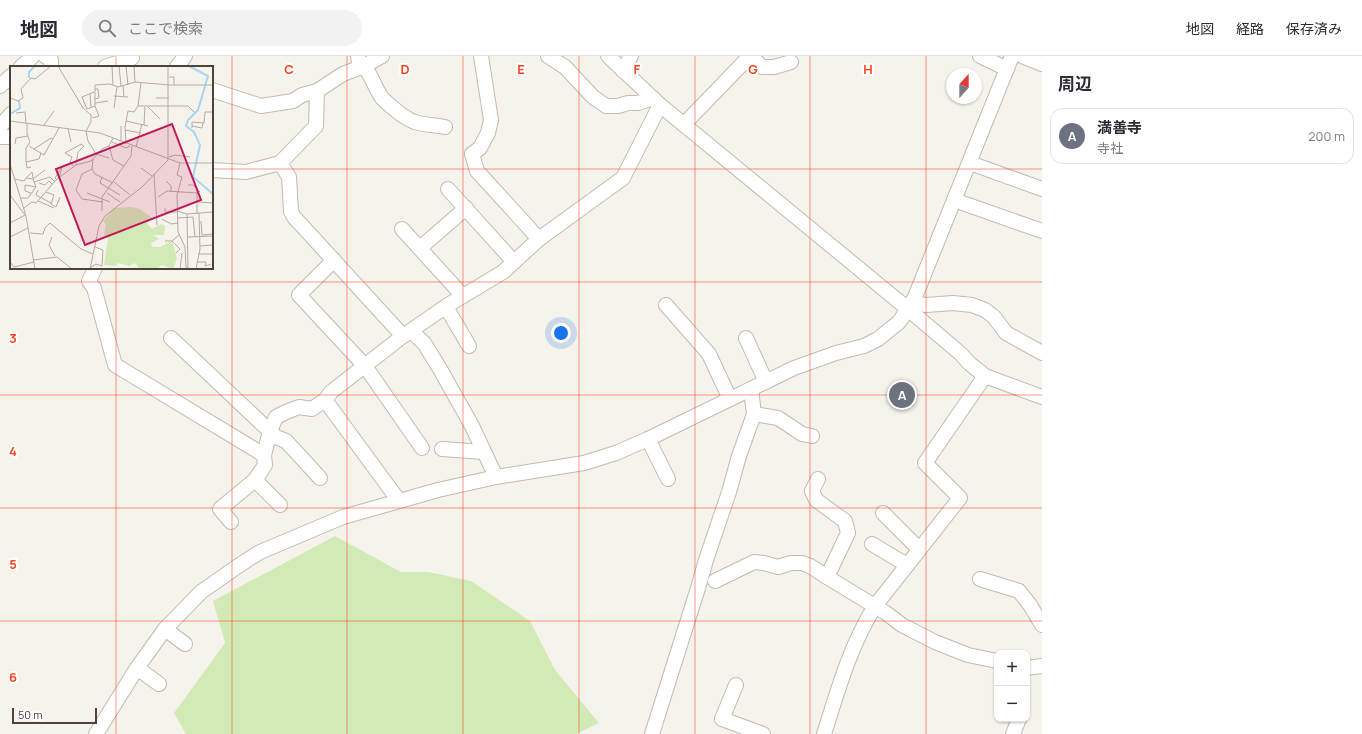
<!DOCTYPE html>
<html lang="ja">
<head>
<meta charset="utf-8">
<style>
  :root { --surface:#fff; --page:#f2f2f3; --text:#2b2b33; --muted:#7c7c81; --line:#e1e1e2; --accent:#fc3f1d }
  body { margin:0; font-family:Manrope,"Noto Sans JP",sans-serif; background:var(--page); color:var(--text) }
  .controls { position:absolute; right:12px; bottom:12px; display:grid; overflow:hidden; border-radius:8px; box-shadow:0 1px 3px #0004 }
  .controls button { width:36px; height:36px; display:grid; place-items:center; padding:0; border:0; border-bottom:1px solid var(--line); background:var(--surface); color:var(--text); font:20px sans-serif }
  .compass { position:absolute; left:946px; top:12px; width:36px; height:36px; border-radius:50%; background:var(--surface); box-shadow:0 1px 3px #0004; rotate:21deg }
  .scale { position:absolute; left:12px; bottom:10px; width:85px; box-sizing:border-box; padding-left:4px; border:2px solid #4b4439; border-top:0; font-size:11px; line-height:14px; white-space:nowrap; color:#4b4439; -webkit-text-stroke:3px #fff; paint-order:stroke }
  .you { position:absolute; left:561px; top:277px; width:14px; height:14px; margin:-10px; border:3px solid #fff; border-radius:50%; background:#1a73e8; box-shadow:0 0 0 6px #1a73e833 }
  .badge { display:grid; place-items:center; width:26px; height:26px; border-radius:50%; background:var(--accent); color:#fff; font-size:13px; font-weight:700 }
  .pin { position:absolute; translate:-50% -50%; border:2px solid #fff; box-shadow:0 1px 4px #0006 }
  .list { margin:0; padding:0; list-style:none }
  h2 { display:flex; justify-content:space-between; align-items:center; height:52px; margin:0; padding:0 16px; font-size:17px }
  h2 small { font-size:13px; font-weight:400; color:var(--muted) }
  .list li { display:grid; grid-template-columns:26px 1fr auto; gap:12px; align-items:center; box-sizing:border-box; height:56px; margin:0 8px 8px; padding:0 8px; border:1px solid var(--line); border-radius:12px }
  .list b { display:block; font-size:15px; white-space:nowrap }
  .list p { margin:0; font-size:13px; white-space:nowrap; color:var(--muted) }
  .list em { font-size:13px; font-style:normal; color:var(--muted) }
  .icon { flex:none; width:22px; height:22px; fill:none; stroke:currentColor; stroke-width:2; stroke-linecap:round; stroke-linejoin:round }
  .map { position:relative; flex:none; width:1042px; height:678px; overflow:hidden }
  header { display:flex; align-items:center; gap:24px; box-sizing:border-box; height:56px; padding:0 20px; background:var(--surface); border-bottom:1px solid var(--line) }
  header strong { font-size:19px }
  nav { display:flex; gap:22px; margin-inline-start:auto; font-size:14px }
  .search { width:280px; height:36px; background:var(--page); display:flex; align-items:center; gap:10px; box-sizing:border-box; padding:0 14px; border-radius:22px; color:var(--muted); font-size:15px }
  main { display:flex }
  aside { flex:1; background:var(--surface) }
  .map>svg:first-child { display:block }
  .green { fill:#d2eab5 }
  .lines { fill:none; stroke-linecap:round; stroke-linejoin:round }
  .minor-casing { stroke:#c2bbae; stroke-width:16 }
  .minor { stroke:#fff; stroke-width:14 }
  .grid { fill:none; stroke:#fc3f1d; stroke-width:1; stroke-opacity:0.55 }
  .inset-river { fill:none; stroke:#a9d4f2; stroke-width:2 }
  .inset-road { fill:none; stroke:#b2ada4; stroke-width:1 }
  .view { fill:#c2185b; fill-opacity:0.15; stroke:#c2185b; stroke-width:2 }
  .inset-edge { fill:none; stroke:#4b4439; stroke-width:2 }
  .grid-label { font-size:13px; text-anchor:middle; font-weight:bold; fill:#fc3f1d; stroke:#fff; stroke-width:4; stroke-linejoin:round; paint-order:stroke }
</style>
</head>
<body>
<header>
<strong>地図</strong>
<div class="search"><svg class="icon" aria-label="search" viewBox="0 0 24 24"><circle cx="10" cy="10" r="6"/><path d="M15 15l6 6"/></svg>ここで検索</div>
<nav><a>地図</a><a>経路</a><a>保存済み</a></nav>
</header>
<main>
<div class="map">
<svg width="1042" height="678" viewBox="0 0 1042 678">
  <rect width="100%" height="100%" fill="#f6f3ec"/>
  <path class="green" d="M 335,480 L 401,516 L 428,516 L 471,525 L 530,565 L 555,614 L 599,667 L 576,678 L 186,678 L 174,657 L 225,587 L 213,545 Z"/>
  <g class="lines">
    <defs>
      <g id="minor">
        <path d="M 45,0 L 51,4 L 51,11"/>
        <path d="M 358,0 L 359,6 C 372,17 373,29 382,42 C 389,49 405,63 415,66 C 424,69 435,69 445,71"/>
        <path d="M 481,0 L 491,64 L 488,77 L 480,92 L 472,98 L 477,115 L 539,183"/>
        <path d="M 548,0 L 565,11 L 593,41 L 606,50 L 618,50 L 628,47 L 638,47 L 653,42"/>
        <path d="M 608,0 L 660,49 L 908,253 L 961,298 L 969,307 L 985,320 L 1042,341"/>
        <path d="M 751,0 L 762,11 L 774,11 L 791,6"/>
        <path d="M 980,0 L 1007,13"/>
        <path d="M 1022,0 L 1042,8"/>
        <path d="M 21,11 L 33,0"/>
        <path d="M 105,11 L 132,2"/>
        <path d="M 177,11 L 185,0"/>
        <path d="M 623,15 L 631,0"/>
        <path d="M 0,30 L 11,20"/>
        <path d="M 212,34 L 261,50 L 293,45 L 302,39 L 317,35 L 343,18 L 364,10 L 382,0"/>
        <path d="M 317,35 L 316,70 L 280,107 L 289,121 L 291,155 L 294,161 L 403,280"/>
        <path d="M 684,69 L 691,61 L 750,0"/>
        <path d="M 0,71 L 11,58"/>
        <path d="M 0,81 L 11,81"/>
        <path d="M 970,107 L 1042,133"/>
        <path d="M 212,114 L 246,116 L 280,107"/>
        <path d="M 448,133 L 514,206"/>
        <path d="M 954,144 L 1042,175"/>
        <path d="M 402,173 L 463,240"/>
        <path d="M 420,192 L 466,152"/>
        <path d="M 334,204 L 299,239 L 365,310 L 422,392"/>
        <path d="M 95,212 L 89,225 L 94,232 L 115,309 L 264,399"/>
        <path d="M 912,247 L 926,249 L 953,247 L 972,249 L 985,254 L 994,261 L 1006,277 L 1042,297"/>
        <path d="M 666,249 L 709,298 L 730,343"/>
        <path d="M 446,251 L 469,290"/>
        <path d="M 411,275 L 424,287 L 440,313 L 472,370 L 496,421"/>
        <path d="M 171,282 L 276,381 L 286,385 L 320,422"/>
        <path d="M 746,282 L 766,326"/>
        <path d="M 325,344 L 399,445"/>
        <path d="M 754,358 L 778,362 L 802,378 L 812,380"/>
        <path d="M 648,383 L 668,423"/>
        <path d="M 442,393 L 484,396"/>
        <path d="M 818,423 L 812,435 L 816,444 L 845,465 L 848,477 L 827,521"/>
        <path d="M 255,424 L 280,449"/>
        <path d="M 883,457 L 919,493"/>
        <path d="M 231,466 L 220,453 L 255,424 L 265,409 L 264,399 L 270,375 L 276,361 L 286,356 L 299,351 L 312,353 L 325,344 L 331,336 L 403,280 L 448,249 L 503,216 L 539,183 L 623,122 L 660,49"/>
        <path d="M 872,488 L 907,509"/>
        <path d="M 980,523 L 1019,535 L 1030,549 L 1042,569"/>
        <path d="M 715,525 L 754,506 L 764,507 L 778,511 L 791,507 L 802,507 L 810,510 L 827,521 L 886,557 L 902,569 L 935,586 L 968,599 L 997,605"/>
        <path d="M 165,573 L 185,588"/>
        <path d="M 137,612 L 159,628"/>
        <path d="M 1027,612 L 1042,610"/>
        <path d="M 736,629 L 722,663 L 763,678"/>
        <path d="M 96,678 L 137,612 L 165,573 L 201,536 L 238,510 L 260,496 L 343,461 L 438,434 L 496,421 L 584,407 L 616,397 L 648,383 L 794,312 L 836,297 L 864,290 L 878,283 L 899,266 L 908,253 L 915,241 L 1012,0"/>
        <path d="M 652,678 L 698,532 L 706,504 L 729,436 L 739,400 L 754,358 L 751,333"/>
        <path d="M 824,678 C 838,634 850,590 875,550 L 960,442 L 925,407 L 985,320"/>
        <path d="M 1013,678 L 1019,663"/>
      </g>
    </defs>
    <use href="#minor" class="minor-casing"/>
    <use href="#minor" class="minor"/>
  </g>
  <path class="grid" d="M 116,0 L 116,11M 232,0 L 232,678M 347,0 L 347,678M 463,0 L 463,678M 579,0 L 579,678M 695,0 L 695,678M 810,0 L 810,678M 926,0 L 926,678M 0,113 L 11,113M 212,113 L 1042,113M 116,212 L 116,678M 0,226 L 1042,226M 0,339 L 1042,339M 0,452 L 1042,452M 0,565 L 1042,565"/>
  <g transform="translate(10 10)">
    <rect width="203" height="203" fill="#f6f3ec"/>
    <path d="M 121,141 L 130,143 L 142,152 L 137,157 L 142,163 L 151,158 L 155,160 L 154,169 L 143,169 L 149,173 L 141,177 L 142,181 L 150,181 L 161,175 L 163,178 L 167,193 L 163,203 L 152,199 L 147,202 L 130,203 L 125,197 L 119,200 L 108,197 L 106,200 L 94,199 L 98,172 L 94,169 L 96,159 L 93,155 L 104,142 Z" fill="#d2eab5"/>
    <path class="inset-river" d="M 179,0 L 198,10 L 188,44 L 178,54 L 176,60 L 184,66 L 190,79 L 183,111 L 203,128M 19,12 L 19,6 L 25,0M 0,48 L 10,42 L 9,35"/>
    <path class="inset-road" d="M 48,0 L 73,42 L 81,49 L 81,56 L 76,65 L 78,75 L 86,88 L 99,92M 102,0 L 103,19M 109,0 L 111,20M 116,0 L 118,19M 124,0 L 125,16M 159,11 L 164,11 L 164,19M 131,17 L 128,40 L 178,40 L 184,46M 113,19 L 114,31M 84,26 L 72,31 L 77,43 L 85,40M 80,28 L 81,41M 104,30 L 118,31M 0,32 L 8,35 L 13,32 L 11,23 L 21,12 L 25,13 L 41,0M 146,32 L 159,32M 84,33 L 89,32 L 88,23 L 85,23M 85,37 L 98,35M 138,41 L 150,53M 104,42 L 107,21M 6,47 L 15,46 L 16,57M 82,52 L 89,50 L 85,40 L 85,19 L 100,18 L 108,21 L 125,16 L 159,19 L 203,19M 0,55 L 90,67 L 170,97 L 203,97M 116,55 L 138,60M 17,57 L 17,68 L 20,76 L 16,82 L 16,95 L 17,102 L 21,101M 34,59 L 44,45M 134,59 L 135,41M 182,60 L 192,62 L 193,57M 182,62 L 182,56 L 194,57 L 195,46 L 203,46M 58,63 L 61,76M 115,64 L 131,67M 111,75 L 111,60M 102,76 L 116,82 L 120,80M 5,78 L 6,72 L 18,70M 116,78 L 115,61 L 118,45 L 124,46 L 128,40M 19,80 L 34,89 L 49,62M 99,80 L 103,94 L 114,100M 126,81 L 132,58M 24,83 L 41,72 L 43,73M 159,91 L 165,89 L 180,91M 83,93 L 82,103 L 85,108 L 103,117M 16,96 L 29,93 L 31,87M 170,97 L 167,109 L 172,111 L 167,129 L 168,166 L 175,181 L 176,201 L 179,203M 0,98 L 16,150 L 25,203M 64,101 L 60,96 L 62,91 L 55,87 L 71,78 L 74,80 L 68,86 L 66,99M 131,102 L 142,110M 82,103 L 72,108 L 66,124 L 72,133 L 93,136M 144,108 L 147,159M 92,111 L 90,117 L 110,129M 16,112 L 22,106 L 23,112M 5,113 L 14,115 L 16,112 L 23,113M 47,114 L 45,112 L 52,101 L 49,112M 156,115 L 161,120 L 161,126M 24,116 L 40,111 L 45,116M 104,116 L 120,129M 29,117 L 35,119 L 39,115 L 42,118M 178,119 L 183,119 L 190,126M 28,124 L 26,129 L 41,137M 36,126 L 44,129 L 41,138 L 46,141 L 50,131M 21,127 L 15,125 L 15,119 L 26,121M 77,127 L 100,136M 97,127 L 110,136M 0,129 L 15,149M 148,131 L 157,125 L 187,127 L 187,147M 11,132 L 18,132 L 26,121 L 23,113 L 35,104M 28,135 L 44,142M 188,136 L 203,137M 14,142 L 22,136 L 26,137 L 47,113 L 66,99 L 81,95 L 92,83 L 99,80 L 103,72M 155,142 L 155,146 L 167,146M 92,145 L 92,131 L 121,90 L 122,80M 167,145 L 177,148 L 203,146M 177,148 L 178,202M 168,152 L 183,151 L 185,171M 152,153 L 161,158 L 168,157M 191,155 L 192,169 L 203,168M 0,157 L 15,149M 20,167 L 33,168 L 35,162 L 40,157 L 71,183 L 83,188M 0,171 L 18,162M 42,171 L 39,179 L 45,190M 178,171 L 203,170M 155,175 L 162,175 L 169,169M 162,175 L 170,183 L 166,187M 190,180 L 203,179M 188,188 L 203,188M 23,194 L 47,191 L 62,203M 0,196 L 4,201 L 24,196M 187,196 L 196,196 L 195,200 L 201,198M 80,202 L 86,198 L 92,200 L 93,184 L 85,181M 80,203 L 89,160 L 95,150 L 132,121 L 158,94 L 158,0M 170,203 L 172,187M 186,203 L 190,183 L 189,147"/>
    <path class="view" d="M 162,58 L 191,134 L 75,179 L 46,103 Z"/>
    <rect width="203" height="203" class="inset-edge"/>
  </g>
  <g class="grid-label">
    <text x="289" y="18">C</text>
    <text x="405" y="18">D</text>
    <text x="521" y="18">E</text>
    <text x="637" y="18">F</text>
    <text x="753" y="18">G</text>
    <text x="868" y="18">H</text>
    <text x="13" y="287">3</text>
    <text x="13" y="400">4</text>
    <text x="13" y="513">5</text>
    <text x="13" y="626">6</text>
  </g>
</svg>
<div class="controls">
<button>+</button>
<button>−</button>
</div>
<svg class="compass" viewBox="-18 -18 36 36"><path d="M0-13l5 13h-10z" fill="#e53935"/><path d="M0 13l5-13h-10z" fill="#7c7c81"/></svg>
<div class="scale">50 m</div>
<div class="you"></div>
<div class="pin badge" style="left:902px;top:339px;background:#6b7280">A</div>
</div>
<aside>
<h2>周辺<small></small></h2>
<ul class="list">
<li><span class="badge" style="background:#6b7280">A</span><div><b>満善寺</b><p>寺社</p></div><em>200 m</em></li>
</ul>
</aside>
</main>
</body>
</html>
